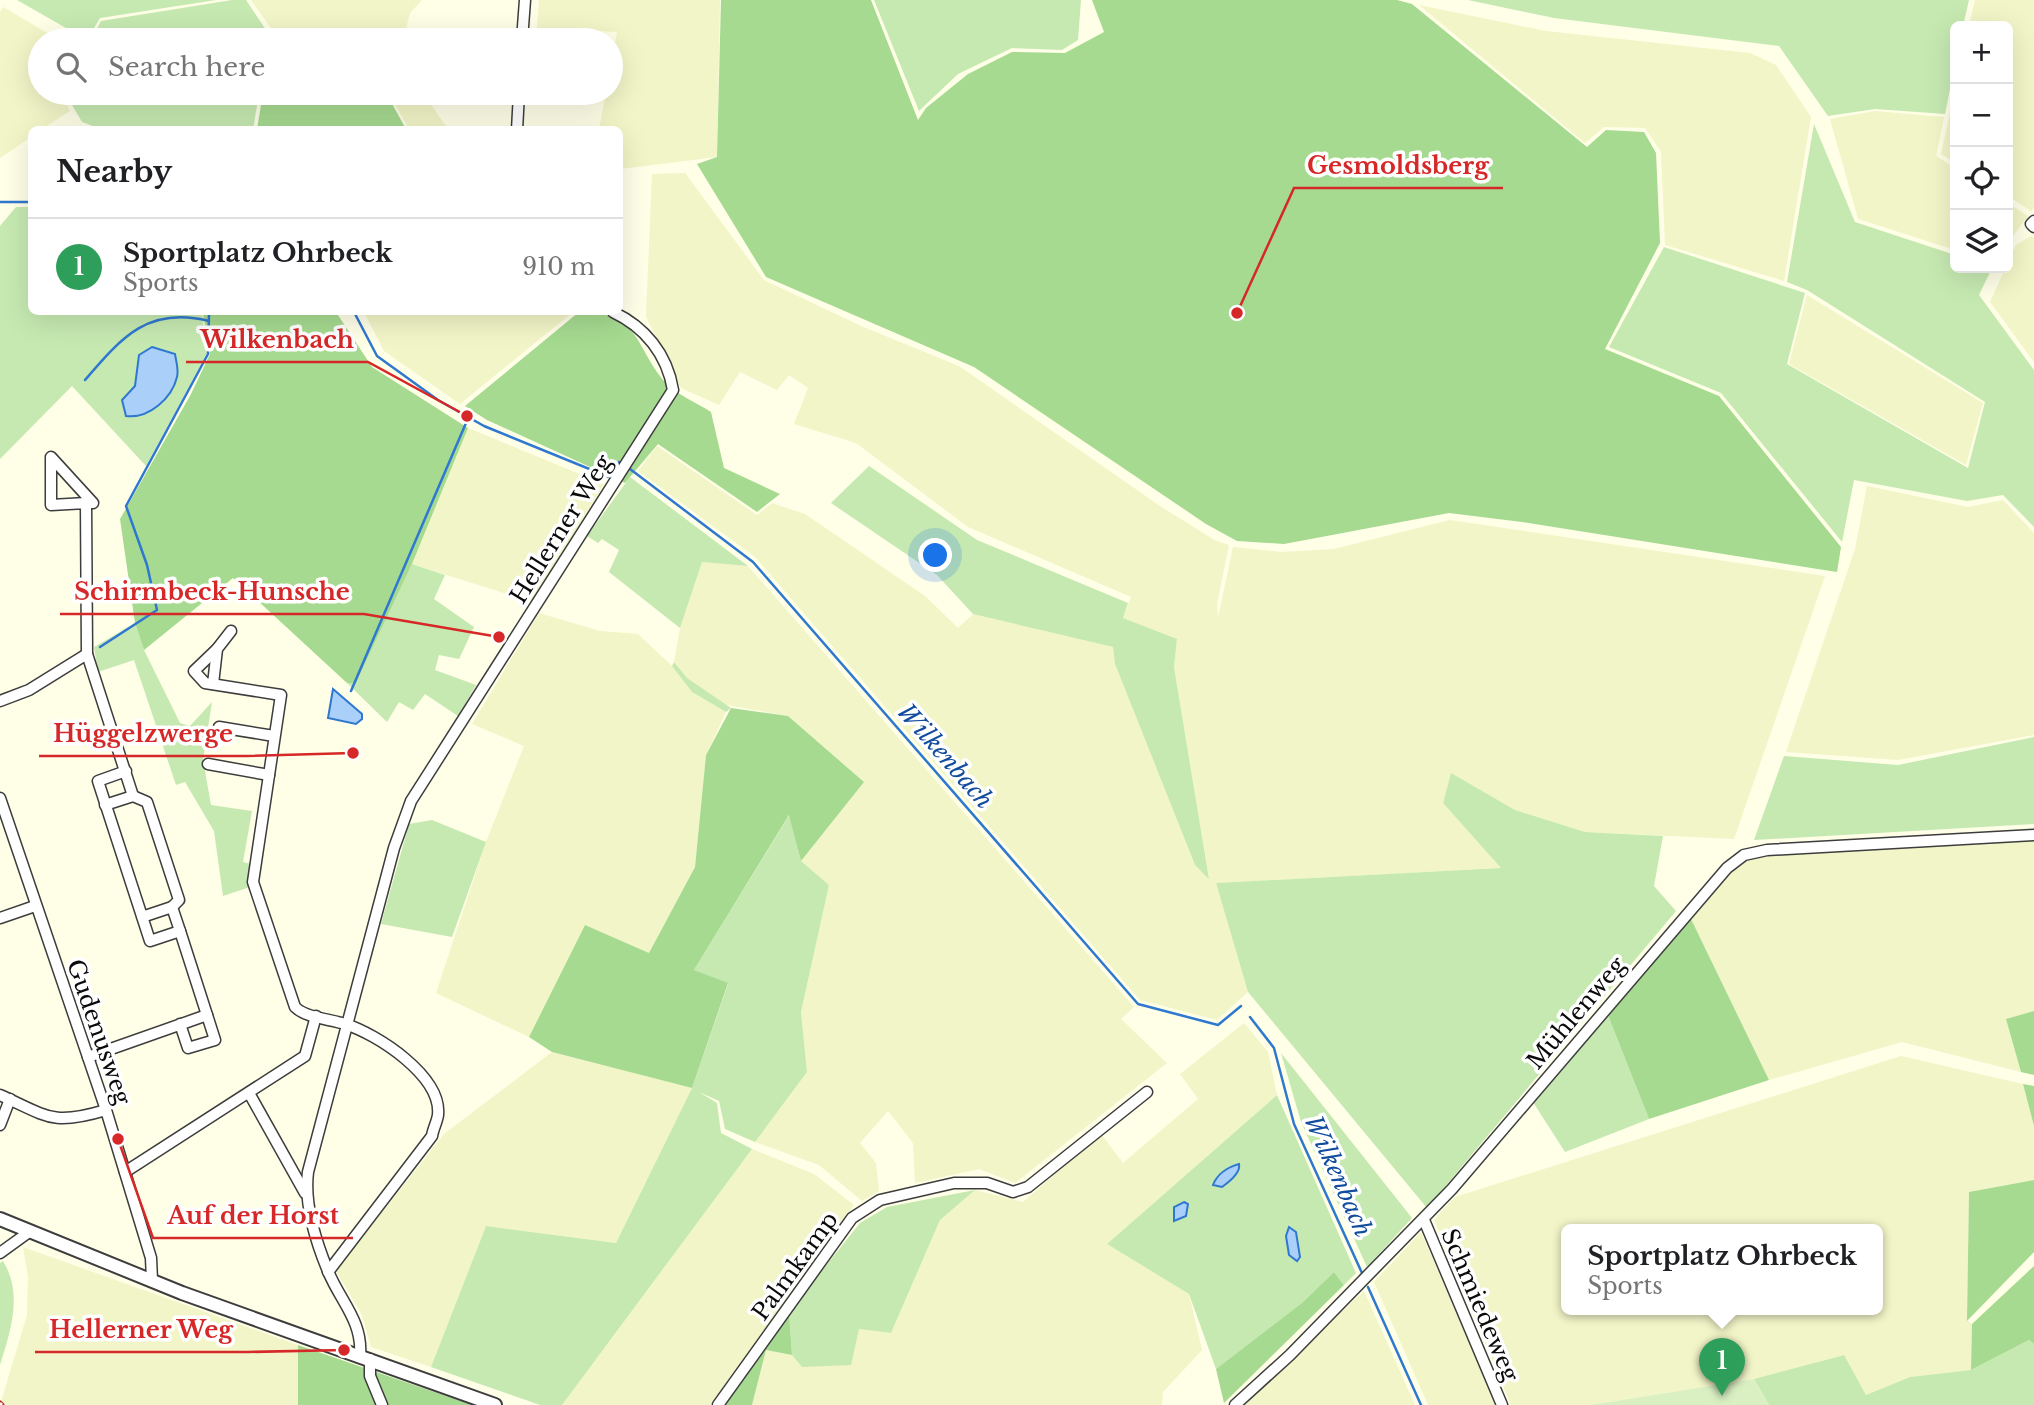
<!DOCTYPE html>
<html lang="en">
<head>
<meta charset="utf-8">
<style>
  :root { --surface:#fff; --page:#f6f6f6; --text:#202124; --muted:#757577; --line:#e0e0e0; --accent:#ea580c }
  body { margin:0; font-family:"Libre Baskerville",serif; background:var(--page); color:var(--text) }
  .controls { position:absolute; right:21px; top:21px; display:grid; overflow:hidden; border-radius:10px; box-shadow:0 7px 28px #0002 }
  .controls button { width:63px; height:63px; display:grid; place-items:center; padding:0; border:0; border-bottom:2px solid var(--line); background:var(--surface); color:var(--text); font:35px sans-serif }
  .you { position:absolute; left:936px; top:556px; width:24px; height:24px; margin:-18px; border:5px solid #fff; border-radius:50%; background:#1a73e8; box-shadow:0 0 0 10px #1a73e833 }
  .badge { display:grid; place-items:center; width:46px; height:46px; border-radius:50%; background:var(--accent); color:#fff; font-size:23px; font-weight:700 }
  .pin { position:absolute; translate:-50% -58px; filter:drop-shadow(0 2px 4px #0008) }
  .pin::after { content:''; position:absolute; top:37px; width:24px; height:21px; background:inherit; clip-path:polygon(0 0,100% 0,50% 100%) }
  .popup { position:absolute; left:1561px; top:1224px; width:322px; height:91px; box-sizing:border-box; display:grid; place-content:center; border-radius:10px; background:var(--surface); filter:drop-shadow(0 2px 5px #0005); font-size:23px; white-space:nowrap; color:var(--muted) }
  .popup b { font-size:26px; color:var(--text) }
  .popup::after { content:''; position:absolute; left:50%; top:100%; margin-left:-14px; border:14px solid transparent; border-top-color:var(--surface) }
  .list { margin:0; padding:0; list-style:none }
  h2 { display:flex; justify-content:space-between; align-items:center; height:91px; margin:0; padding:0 28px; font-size:30px }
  h2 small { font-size:23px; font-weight:400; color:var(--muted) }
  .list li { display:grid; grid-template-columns:46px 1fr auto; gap:21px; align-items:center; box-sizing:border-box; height:98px; padding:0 28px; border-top:2px solid var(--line) }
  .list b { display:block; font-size:26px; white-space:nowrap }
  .list p { margin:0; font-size:23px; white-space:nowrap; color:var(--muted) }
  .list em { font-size:23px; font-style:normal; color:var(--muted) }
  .icon { flex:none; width:38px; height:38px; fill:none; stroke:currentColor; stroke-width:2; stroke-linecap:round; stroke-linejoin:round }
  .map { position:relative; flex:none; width:2034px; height:1405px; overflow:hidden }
  .search { position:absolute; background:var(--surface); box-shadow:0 7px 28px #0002; left:28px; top:28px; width:595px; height:77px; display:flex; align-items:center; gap:18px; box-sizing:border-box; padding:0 24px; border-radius:38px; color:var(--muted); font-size:26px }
  .panel { position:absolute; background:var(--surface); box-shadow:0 7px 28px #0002; left:28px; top:126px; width:595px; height:189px; border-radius:10px }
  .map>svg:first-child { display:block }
  .farmland { fill:#f2f5c7; fill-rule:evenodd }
  .green { fill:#c6e9b1; fill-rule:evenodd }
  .forest { fill:#a6da90 }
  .pitch { fill:#daf0c3 }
  .water { fill:#aacff8; stroke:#2f78d0; stroke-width:2 }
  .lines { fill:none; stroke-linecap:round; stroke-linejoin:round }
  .stream { stroke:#2f78d0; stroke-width:2.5 }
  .minor-casing { stroke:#3d3d3d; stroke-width:13 }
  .tertiary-casing { stroke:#3d3d3d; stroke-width:16 }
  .minor { stroke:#fff; stroke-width:10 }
  .tertiary { stroke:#fff; stroke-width:12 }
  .rail-casing { stroke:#bc2f20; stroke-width:5 }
  .rail { stroke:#fff; stroke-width:2.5; stroke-dasharray:8; stroke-linecap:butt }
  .labels { text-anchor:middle; stroke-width:7; stroke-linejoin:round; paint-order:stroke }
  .street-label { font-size:23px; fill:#0a0a0a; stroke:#fff }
  .water-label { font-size:24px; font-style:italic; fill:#124c9d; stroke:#fff }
  .leader { fill:none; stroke:#d62828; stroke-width:2.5 }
  .callout-dot { fill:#d62828; stroke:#fff; stroke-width:2.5 }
  .callout-label { font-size:24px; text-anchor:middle; font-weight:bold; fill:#d62828; stroke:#fff; stroke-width:7; stroke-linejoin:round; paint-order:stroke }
</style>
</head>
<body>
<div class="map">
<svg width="2034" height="1405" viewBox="0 0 2034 1405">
  <rect width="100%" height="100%" fill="#fffee7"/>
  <g class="farmland">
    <path d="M 251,0 L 422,0 L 410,13 L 403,40 L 333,40 L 273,31 Z"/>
    <path d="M 539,0 L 720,0 L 717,157 L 620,169 L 620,130 L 599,129 L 606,93 L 611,93 L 611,66 L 617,32 L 537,28 Z"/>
    <path d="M 1975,0 L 2034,0 L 2034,208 L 2031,211 L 2008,196 L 2008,26 L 1969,26 Z"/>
    <path d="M 1419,5 L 1546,31 L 1750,53 L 1776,65 L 1811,117 L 1784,281 L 1665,245 L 1661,152 L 1645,128 L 1604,127 L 1585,143 Z"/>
    <path d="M 3,7 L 59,40 L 40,40 L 40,93 L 61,93 L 70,111 L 42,129 L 32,130 L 31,137 L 0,158 L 0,12 Z"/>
    <path d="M 1955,90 L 1955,163 L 1941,154 Z"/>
    <path d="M 389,93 L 423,93 L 448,129 L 409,129 Z"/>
    <path d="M 1875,111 L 1944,117 L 1936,156 L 1955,168 L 1955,250 L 1858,219 L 1830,119 Z"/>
    <path d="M 685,173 L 764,280 L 861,326 L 959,366 L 1160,506 L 1216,541 L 1229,545 L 1217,604 L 1218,618 L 1233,547 L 1281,552 L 1334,549 L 1450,520 L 1825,576 L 1734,839 L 1585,832 L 1515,810 L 1451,773 L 1443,803 L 1501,868 L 1216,883 L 1248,992 L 1217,1020 L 1140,1000 L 755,557 L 638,471 L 657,446 L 757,515 L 772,503 L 805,514 L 925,596 L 958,628 L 973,614 L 1113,647 L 1115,664 L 1195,865 L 1209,878 L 1174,667 L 1177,639 L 1123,618 L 1131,597 L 968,527 L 856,443 L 794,424 L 808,388 L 789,375 L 777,390 L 740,372 L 719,405 L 681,388 L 646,317 L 652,174 Z"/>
    <path d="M 2008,203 L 2028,216 L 2008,243 Z"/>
    <path d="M 2031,236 L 2034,238 L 2034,362 L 1990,302 L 2016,245 Z"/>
    <path d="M 1807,295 L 1983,403 L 1966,465 L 1789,364 Z"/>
    <path d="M 364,312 L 573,312 L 460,404 L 384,351 Z"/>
    <path d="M 468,428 L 604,484 L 532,602 L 412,564 Z"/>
    <path d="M 1867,486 L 1968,507 L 2003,500 L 2034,533 L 2034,735 L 1898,760 L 1786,752 L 1855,549 Z"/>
    <path d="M 702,562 L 748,566 L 1134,1007 L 1121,1019 L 1167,1063 L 1015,1183 L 979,1169 L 915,1183 L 913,1143 L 888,1111 L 860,1143 L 876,1163 L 879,1191 L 862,1201 L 819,1165 L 755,1142 L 807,1072 L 801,1012 L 829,885 L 801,861 L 864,782 L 788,716 L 722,704 L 687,678 L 674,662 L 680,628 Z"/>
    <path d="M 539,613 L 600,631 L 638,634 L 672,666 L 692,692 L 726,712 L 706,755 L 695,867 L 649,953 L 585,925 L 529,1037 L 436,993 L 486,842 L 524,746 L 472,724 Z"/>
    <path d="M 2034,840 L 2034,1011 L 2006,1019 L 2021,1072 L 1902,1042 L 1769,1080 L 1690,917 L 1731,871 L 1746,860 L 1769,856 Z"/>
    <path d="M 1244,1023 L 1268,1052 L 1277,1095 L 1107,1244 L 1189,1294 L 1202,1350 L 1163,1392 L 1162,1405 L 752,1405 L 766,1350 L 792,1355 L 802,1367 L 859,1329 L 891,1333 L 940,1220 L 975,1190 L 1023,1202 L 1101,1134 L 1123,1163 L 1198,1099 L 1180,1074 Z"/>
    <path d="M 552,1052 L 692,1088 L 616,1243 L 486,1226 L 431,1367 L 371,1347 L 362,1315 L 336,1271 L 444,1134 Z"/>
    <path d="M 1901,1056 L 2023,1084 L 2034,1126 L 2034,1180 L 1969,1192 L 1967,1320 L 1972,1324 L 1971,1370 L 1910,1377 L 1866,1395 L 1843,1355 L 1754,1379 L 1590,1405 L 1511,1405 L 1434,1220 L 1455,1197 ZM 1566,1230 L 1878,1230 L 1878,1310 L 1566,1310 Z"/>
    <path d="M 752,1149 L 814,1174 L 854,1205 L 710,1405 L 562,1405 Z"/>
    <path d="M 1421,1232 L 1496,1405 L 1428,1405 L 1374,1282 Z"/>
    <path d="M 23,1247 L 298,1345 L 298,1405 L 0,1405 L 27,1315 L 28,1277 Z"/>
    <path d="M 1364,1291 L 1415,1405 L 1241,1405 Z"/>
  </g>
  <g class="green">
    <path d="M 17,0 L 216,0 L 100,18 L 87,40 Z"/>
    <path d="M 232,0 L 246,0 L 268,33 L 267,40 L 91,40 L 101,21 Z"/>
    <path d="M 874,0 L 1081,0 L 1078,40 L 1062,50 L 1012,48 L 958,74 L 919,111 Z"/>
    <path d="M 1468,0 L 1969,0 L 1963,26 L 1955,26 L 1955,64 L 1945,114 L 1875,109 L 1828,116 L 1779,46 L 1554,18 Z"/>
    <path d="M 65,93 L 259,93 L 253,130 L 101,129 L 82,122 Z"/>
    <path d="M 1814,124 L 1855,222 L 1955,255 L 1955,268 L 1992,268 L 1979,295 L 2034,370 L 2034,527 L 2003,495 L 1967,501 L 1854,480 L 1842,542 L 1721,393 L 1609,347 L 1664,247 L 1805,293 L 1787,364 L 1968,468 L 1985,402 L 1807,290 L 1787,282 Z"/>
    <path d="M 16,207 L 31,207 L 32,312 L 202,312 L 207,353 L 146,466 L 72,386 L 0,459 L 0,226 Z"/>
    <path d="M 869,466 L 977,540 L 1128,603 L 1123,618 L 1177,639 L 1174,667 L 1209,879 L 1195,865 L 1115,664 L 1113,647 L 973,614 L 937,575 L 831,503 Z"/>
    <path d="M 630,477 L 748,566 L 702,562 L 680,628 L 609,572 L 619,550 L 602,539 L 598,543 L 587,536 Z"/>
    <path d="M 412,564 L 445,575 L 434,599 L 474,627 L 459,659 L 439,655 L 435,670 L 476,685 L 458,716 L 425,694 L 413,710 L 399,702 L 387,722 L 347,683 L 356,683 Z"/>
    <path d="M 135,623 L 144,650 L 180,723 L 190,726 L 212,702 L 203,760 L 211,805 L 252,811 L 243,862 L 251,864 L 250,887 L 223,896 L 214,831 L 185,782 L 176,785 L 134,660 L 98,672 L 94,647 Z"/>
    <path d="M 674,662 L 687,678 L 731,708 L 726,712 L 692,692 L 672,666 Z"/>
    <path d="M 2034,737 L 2034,824 L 1754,840 L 1784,756 L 1898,765 Z"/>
    <path d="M 1451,773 L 1515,810 L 1585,832 L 1663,836 L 1654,886 L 1676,911 L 1427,1208 L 1248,992 L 1216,883 L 1501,868 L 1443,803 Z"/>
    <path d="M 790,814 L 801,861 L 829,885 L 801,1012 L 807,1072 L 755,1142 L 725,1129 L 719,1101 L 699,1092 L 717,1103 L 721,1133 L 752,1149 L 562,1405 L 540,1405 L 431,1367 L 486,1226 L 616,1243 L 692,1088 L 728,984 L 694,970 Z"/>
    <path d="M 432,820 L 486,842 L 452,937 L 381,924 L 409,824 Z"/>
    <path d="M 1607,1013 L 1649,1119 L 1565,1152 L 1533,1102 Z"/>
    <path d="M 1281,1053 L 1412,1218 L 1367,1267 L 1301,1122 Z"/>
    <path d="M 1277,1095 L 1356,1273 L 1344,1285 L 1334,1272 L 1303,1302 L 1216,1369 L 1189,1294 L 1107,1244 ZM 1240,1164 L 1237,1173 L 1222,1187 L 1216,1177 L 1228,1167 Z"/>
    <path d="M 975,1190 L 940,1220 L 891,1333 L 859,1329 L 851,1365 L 802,1367 L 792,1355 L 789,1312 L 860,1223 L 887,1207 Z"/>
    <path d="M 3,1261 C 23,1293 11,1330 0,1365 L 0,1263 Z"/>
    <path d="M 2029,1340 L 2034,1344 L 2034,1405 L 1769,1405 L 1754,1379 L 1844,1355 L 1866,1395 L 1910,1377 L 1971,1370 Z"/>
  </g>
  <g class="forest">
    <path d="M 721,0 L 871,0 L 918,120 L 926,108 L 968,74 L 1012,52 L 1065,53 L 1104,32 L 1092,0 L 1397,0 L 1412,4 L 1587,147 L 1606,130 L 1644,132 L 1656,153 L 1660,243 L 1605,349 L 1719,396 L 1841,547 L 1837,572 L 1522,522 L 1449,513 L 1284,544 L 1237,541 L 1206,524 L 974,367 L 766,277 L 697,164 L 717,157 Z"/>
    <path d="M 263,93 L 386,93 L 406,129 L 257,129 Z"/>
    <path d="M 249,312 L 336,312 L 372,367 L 468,428 L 412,564 L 356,683 L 347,683 L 233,578 L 144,650 L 135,623 L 120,519 L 191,394 L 210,354 L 203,314 Z"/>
    <path d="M 579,312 C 641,312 634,346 665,382 C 676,394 697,403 711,412 L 724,468 L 780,494 L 757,512 L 658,444 L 625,483 L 487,420 L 465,406 Z"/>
    <path d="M 731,708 L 788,716 L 864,782 L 801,861 L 789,815 L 694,970 L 728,983 L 692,1088 L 552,1052 L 529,1037 L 585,925 L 649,953 L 695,867 L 706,755 Z"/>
    <path d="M 1690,917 L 1769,1080 L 1649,1119 L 1607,1013 Z"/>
    <path d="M 2034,1011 L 2034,1075 L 2021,1072 L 2006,1019 Z"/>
    <path d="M 2023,1084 L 2034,1086 L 2034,1126 Z"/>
    <path d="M 2034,1180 L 2034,1252 L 1967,1321 L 1969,1192 Z"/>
    <path d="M 2034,1266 L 2034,1344 L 2029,1340 L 1971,1370 L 1972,1324 Z"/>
    <path d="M 1334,1272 L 1344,1285 L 1224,1403 L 1216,1369 L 1303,1302 Z"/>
    <path d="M 789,1312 L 792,1355 L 766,1350 L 752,1405 L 722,1405 Z"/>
    <path d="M 298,1345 L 472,1405 L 298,1405 Z"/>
  </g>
  <path class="pitch" d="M 1754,1379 L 1769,1405 L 1590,1405 Z"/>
  <g class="water">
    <path d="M 152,347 L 175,354 C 176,361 179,370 177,377 C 172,398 149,419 126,416 L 122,400 L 135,386 L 139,355 Z"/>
    <path d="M 333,689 L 362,714 L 362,719 L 356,724 L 328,718 Z"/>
    <path d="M 1239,1164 C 1241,1172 1229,1182 1222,1187 L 1213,1185 C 1217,1174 1228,1167 1239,1164 Z"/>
    <path d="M 1184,1202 L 1188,1204 L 1186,1216 L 1174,1221 L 1174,1207 Z"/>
    <path d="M 1289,1227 L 1296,1232 L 1300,1257 L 1297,1261 L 1289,1255 L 1286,1236 Z"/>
  </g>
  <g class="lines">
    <g class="stream">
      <path d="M 0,202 L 32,202"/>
      <path d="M 354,312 L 377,356 L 438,400 L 484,426 L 609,477 L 619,462"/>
      <path d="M 85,380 C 122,337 148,306 209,321"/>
      <path d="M 630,469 L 753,562 L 1138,1004 L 1218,1025 L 1241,1006"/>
      <path d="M 100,647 L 157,610 L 147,565 L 126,506 L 208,354 L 209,314"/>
      <path d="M 351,691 L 466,423"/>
      <path d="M 1250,1017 L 1274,1048 L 1294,1124 L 1362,1273"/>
      <path d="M 1368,1287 L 1421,1405"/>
    </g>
    <defs>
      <g id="minor">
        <path d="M 522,40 L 525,0"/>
        <path d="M 517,130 L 519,93"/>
        <path d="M 2034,221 L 2031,224 L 2034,227"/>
        <path d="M 86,503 L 51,505 L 51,457 L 93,503 L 86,503 L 87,654 L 133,796"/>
        <path d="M 217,649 L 194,671 L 205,683 L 281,695 L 253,882 L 295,1007 C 306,1018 330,1019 345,1024 C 377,1034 442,1076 438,1115 C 437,1122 433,1129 432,1136 L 328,1272"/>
        <path d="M 213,684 L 217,649 L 231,631"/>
        <path d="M 0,701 L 29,690 L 87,654"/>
        <path d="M 219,727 L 274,736"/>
        <path d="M 208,764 L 269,775"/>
        <path d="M 126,771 L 98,781 L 150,941 L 180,931 L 172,907 L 142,917"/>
        <path d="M 0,798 L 106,1110 L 151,1258 L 152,1280"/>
        <path d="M 105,805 L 133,796 L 147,802 L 179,900 L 172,907"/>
        <path d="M 0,918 L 35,906"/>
        <path d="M 180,931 L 207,1015"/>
        <path d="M 88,1057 L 207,1015 L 215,1040 L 188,1048 L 180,1024"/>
        <path d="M 249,1093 L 305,1193"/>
        <path d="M 0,1095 C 49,1117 52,1126 106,1110"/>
        <path d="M 0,1125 L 10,1099"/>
        <path d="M 125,1172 L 305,1056 L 316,1016"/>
        <path d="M 1424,1220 L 1502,1405"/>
        <path d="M 0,1253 L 29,1232"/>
        <path d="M 360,1356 C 363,1321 340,1301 328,1271 C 316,1242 304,1203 308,1172 L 394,848 L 411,801 L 673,390 C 667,354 645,327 613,312"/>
        <path d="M 370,1359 L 370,1376 L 382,1405"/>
        <path d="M 718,1405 L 852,1218 L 880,1200 L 954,1183 L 987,1183 L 1013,1192 L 1028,1187 L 1147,1092"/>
        <path d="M 1235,1405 L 1290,1355 L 1452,1189 L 1727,868 L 1744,855 L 1767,850 L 2034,835"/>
      </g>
      <path id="tertiary" d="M 0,1219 L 182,1293 L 495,1405"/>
    </defs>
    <use href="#minor" class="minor-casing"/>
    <use href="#tertiary" class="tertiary-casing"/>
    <use href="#minor" class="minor"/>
    <use href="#tertiary" class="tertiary"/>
    <defs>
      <path id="rail" d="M 0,1403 L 2,1405"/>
    </defs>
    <use href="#rail" class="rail-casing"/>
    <use href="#rail" class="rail"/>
  </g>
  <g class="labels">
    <g class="street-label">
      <text transform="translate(561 529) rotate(-58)" y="8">Hellerner Weg</text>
      <text transform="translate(1576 1013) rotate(-50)" y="8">Mühlenweg</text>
      <text transform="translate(99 1032) rotate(71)" y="8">Gudenusweg</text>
      <text transform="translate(795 1266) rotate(-54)" y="8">Palmkamp</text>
      <text transform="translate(1480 1305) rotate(67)" y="8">Schmiedeweg</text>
    </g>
    <g class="water-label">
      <text transform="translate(945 756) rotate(49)" y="8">Wilkenbach</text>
      <text transform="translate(1338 1176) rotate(66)" y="8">Wilkenbach</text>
    </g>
  </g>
  <path class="leader" d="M1237 313L1294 188H1503M467 416L368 362H186M499 637L364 614H60M353 753L246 756H39M118 1139L153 1238H353M344 1350L248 1352H35"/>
  <g class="callout-dot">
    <circle cx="1237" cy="313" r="7"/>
    <circle cx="467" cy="416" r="7"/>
    <circle cx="499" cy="637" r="7"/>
    <circle cx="353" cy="753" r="7"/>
    <circle cx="118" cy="1139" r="7"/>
    <circle cx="344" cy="1350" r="7"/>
  </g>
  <g class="callout-label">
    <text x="1398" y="174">Gesmoldsberg</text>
    <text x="277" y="348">Wilkenbach</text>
    <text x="212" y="600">Schirmbeck-Hunsche</text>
    <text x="143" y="742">Hüggelzwerge</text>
    <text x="253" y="1224">Auf der Horst</text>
    <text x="141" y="1338">Hellerner Weg</text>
  </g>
</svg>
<div class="controls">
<button>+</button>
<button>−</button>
<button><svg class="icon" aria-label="locate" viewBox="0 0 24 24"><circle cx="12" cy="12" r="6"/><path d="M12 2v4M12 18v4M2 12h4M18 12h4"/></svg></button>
<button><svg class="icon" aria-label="layers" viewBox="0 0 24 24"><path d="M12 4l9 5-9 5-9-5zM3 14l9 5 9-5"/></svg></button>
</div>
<div class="you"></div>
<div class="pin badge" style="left:1722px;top:1396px;background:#2e9e5b">1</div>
<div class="popup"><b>Sportplatz Ohrbeck</b>Sports</div>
<div class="search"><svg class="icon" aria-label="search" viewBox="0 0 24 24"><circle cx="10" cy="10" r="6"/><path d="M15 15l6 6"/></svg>Search here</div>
<section class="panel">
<h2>Nearby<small></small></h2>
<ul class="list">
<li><span class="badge" style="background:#2e9e5b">1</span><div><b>Sportplatz Ohrbeck</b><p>Sports</p></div><em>910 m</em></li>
</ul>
</section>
</div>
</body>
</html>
